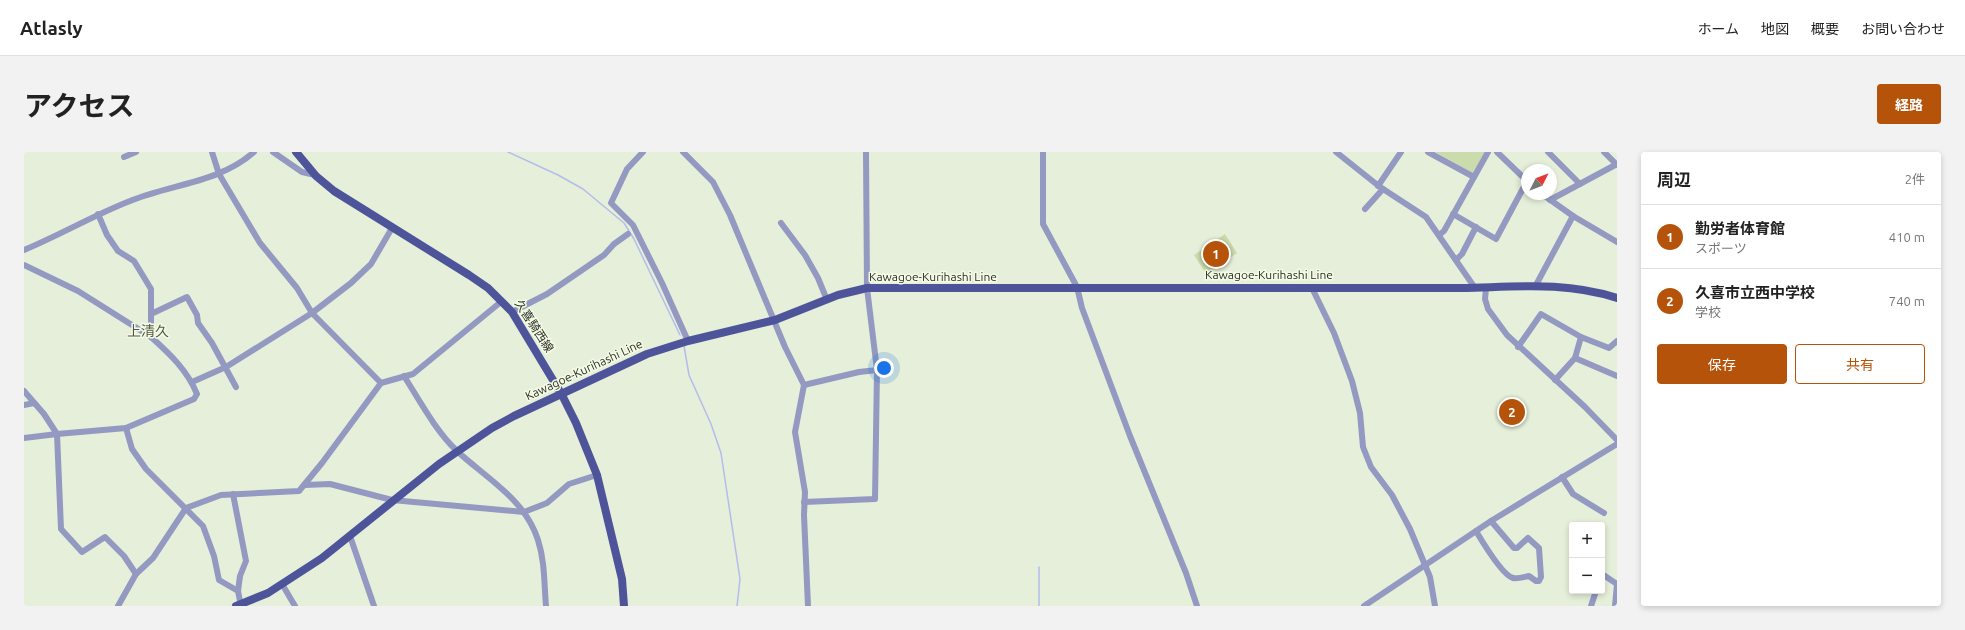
<!DOCTYPE html>
<html lang="ja">
<head>
<meta charset="utf-8">
<style>
  :root { --surface:#fff; --page:#f2f2f2; --text:#222; --muted:#767676; --line:#e0e0e0; --accent:#b45309 }
  body { margin:0; font-family:Ubuntu,"Noto Sans JP",sans-serif; background:var(--page); color:var(--text) }
  .controls { position:absolute; right:12px; bottom:12px; display:grid; overflow:hidden; border-radius:4px; box-shadow:0 2px 6px #0003 }
  .controls button { width:36px; height:36px; display:grid; place-items:center; padding:0; border:0; border-bottom:1px solid var(--line); background:var(--surface); color:var(--text); font:20px sans-serif }
  .compass { position:absolute; left:1497px; top:12px; width:36px; height:36px; border-radius:50%; background:var(--surface); box-shadow:0 2px 6px #0003; rotate:48deg }
  .you { position:absolute; left:860px; top:216px; width:14px; height:14px; margin:-10px; border:3px solid #fff; border-radius:50%; background:#1a73e8; box-shadow:0 0 0 6px #1a73e833 }
  .badge { display:grid; place-items:center; width:26px; height:26px; border-radius:50%; background:var(--accent); color:#fff; font-size:13px; font-weight:700 }
  .pin { position:absolute; translate:-50% -50%; border:2px solid #fff; box-shadow:0 1px 4px #0006 }
  .list { margin:0; padding:0; list-style:none }
  h2 { display:flex; justify-content:space-between; align-items:center; height:52px; margin:0; padding:0 16px; font-size:17px }
  h2 small { font-size:13px; font-weight:400; color:var(--muted) }
  .list li { display:grid; grid-template-columns:26px 1fr auto; gap:12px; align-items:center; box-sizing:border-box; height:64px; padding:0 16px; border-top:1px solid var(--line) }
  .list b { display:block; font-size:15px; white-space:nowrap }
  .list p { margin:0; font-size:13px; white-space:nowrap; color:var(--muted) }
  .list em { font-size:13px; font-style:normal; color:var(--muted) }
  .actions { display:flex; gap:8px; padding:12px 16px }
  .actions a { flex:1; padding:9px 0; border:1px solid var(--accent); border-radius:4px; text-align:center; font-size:14px; color:var(--accent) }
  .actions .main { background:var(--accent); color:#fff }
  .map { position:relative; flex:none; width:1593px; height:454px; overflow:hidden; border-radius:4px }
  header { display:flex; align-items:center; gap:24px; box-sizing:border-box; height:56px; padding:0 20px; background:var(--surface); border-bottom:1px solid var(--line) }
  header strong { font-size:19px }
  nav { display:flex; gap:22px; margin-inline-start:auto; font-size:14px }
  .intro { display:flex; align-items:center; justify-content:space-between; box-sizing:border-box; height:96px; padding:0 24px }
  h1 { margin:0; font-size:28px }
  .button { padding:10px 18px; border-radius:4px; background:var(--accent); color:#fff; font-size:14px; font-weight:700 }
  main { display:flex; gap:24px; padding:0 24px }
  aside { flex:1; background:var(--surface); border-radius:4px; box-shadow:0 2px 6px #0003 }
  .map>svg:first-child { display:block }
  .green { fill:#cbdcac }
  .lines { fill:none; stroke-linecap:round; stroke-linejoin:round }
  .stream { stroke:#b4bced; stroke-width:1.5 }
  .minor { stroke:#9399c1; stroke-width:6 }
  .major { stroke:#4e5499; stroke-width:8 }
  .labels { text-anchor:middle; stroke-width:3; stroke-linejoin:round; paint-order:stroke }
  .street-label { font-size:12px; fill:#2c2f27; stroke:#f4fce6 }
  .quarter-label { font-size:14px; fill:#505744; stroke:#f4fce6 }
</style>
</head>
<body>
<header>
<strong>Atlasly</strong>
<nav><a>ホーム</a><a>地図</a><a>概要</a><a>お問い合わせ</a></nav>
</header>
<div class="intro"><h1>アクセス</h1><a class="button">経路</a></div>
<main>
<div class="map">
<svg width="1593" height="454" viewBox="0 0 1593 454">
  <rect width="100%" height="100%" fill="#e6efd9"/>
  <g class="green">
    <path d="M 1411,0 L 1461,0 L 1449,21 Z"/>
    <path d="M 1201,82 L 1213,101 L 1182,122 L 1170,103 Z"/>
  </g>
  <g class="lines">
    <g class="stream">
      <path d="M 484,0 L 534,23 L 559,37 L 600,71 L 610,87 L 656,183"/>
      <path d="M 660,194 L 665,223 L 687,272 L 697,301 L 716,427 L 713,454"/>
      <path d="M 1015,454 L 1015,415"/>
    </g>
    <g class="minor">
      <path d="M 188,0 L 195,22 L 236,91 L 273,136 L 288,161 L 357,231"/>
      <path d="M 249,0 L 278,20 L 291,23"/>
      <path d="M 619,0 L 603,17 L 587,51 L 609,73 L 638,131 L 664,189"/>
      <path d="M 659,0 L 689,30 L 706,63 L 761,195 L 780,233 L 771,280 L 781,340 L 780,363 L 784,454"/>
      <path d="M 1019,0 L 1019,72 L 1053,135 L 1058,156 L 1106,284 L 1162,421 L 1173,454"/>
      <path d="M 1312,0 L 1356,35 L 1402,65 L 1451,136"/>
      <path d="M 1404,0 L 1450,25"/>
      <path d="M 1473,0 L 1503,29"/>
      <path d="M 1524,0 L 1556,32"/>
      <path d="M 1580,0 L 1593,13"/>
      <path d="M 100,5 L 112,0"/>
      <path d="M 1354,34 L 1377,0"/>
      <path d="M 1518,42 L 1549,64 L 1593,90"/>
      <path d="M 1526,48 L 1593,12"/>
      <path d="M 1341,57 L 1359,37"/>
      <path d="M 1429,62 L 1472,87 L 1503,29"/>
      <path d="M 757,71 L 781,103 L 794,126 L 803,148"/>
      <path d="M 1415,83 L 1420,79 L 1464,0"/>
      <path d="M 0,98 C 36,83 70,63 106,49 C 147,32 195,31 230,0"/>
      <path d="M 1432,108 L 1438,102 L 1452,75"/>
      <path d="M 0,113 L 54,139 L 127,185"/>
      <path d="M 1512,133 L 1549,64"/>
      <path d="M 1288,136 L 1310,181 L 1328,229 L 1336,261 L 1339,295 L 1347,315 L 1368,343 L 1386,377 L 1406,425 L 1411,454"/>
      <path d="M 1462,136 L 1461,147 L 1464,157 L 1483,183 L 1561,255 L 1593,288"/>
      <path d="M 488,160 L 523,142 L 580,103 L 590,92 L 604,82"/>
      <path d="M 127,162 L 163,145 L 173,163 L 174,171 L 188,191 L 212,235"/>
      <path d="M 1557,185 L 1585,196 L 1593,189"/>
      <path d="M 1494,195 L 1517,162 L 1557,185 L 1551,206 L 1531,228"/>
      <path d="M 1551,206 L 1593,224"/>
      <path d="M 380,224 C 396,249 411,278 433,299 C 462,326 501,347 514,388 C 521,410 520,431 522,454"/>
      <path d="M 168,230 L 202,215 L 288,161 L 327,131 L 347,112 L 368,76"/>
      <path d="M 780,233 L 835,220 L 853,218"/>
      <path d="M 0,239 L 20,262 L 33,282 L 37,377 L 58,400 L 81,385 L 100,404 L 112,422"/>
      <path d="M 0,253 L 10,251"/>
      <path d="M 102,276 L 108,297 L 122,317 L 179,374 L 190,404 L 195,428 L 214,439 L 217,454"/>
      <path d="M 0,286 L 33,282 L 102,276 L 170,247 L 173,242 C 163,218 146,202 127,185 L 127,137 L 110,109 L 94,99 L 83,83 L 74,62"/>
      <path d="M 1538,325 L 1549,342 L 1580,361"/>
      <path d="M 281,333 L 306,332 L 368,348 L 500,360 L 523,351 L 545,332 L 573,323"/>
      <path d="M 209,342 L 222,409 L 216,424 L 214,439"/>
      <path d="M 780,350 L 851,347 L 853,218 L 843,136 L 842,0"/>
      <path d="M 1452,379 C 1458,389 1478,423 1489,426 C 1493,427 1500,425 1505,424 L 1512,429 L 1515,429 L 1517,425 L 1515,396 L 1504,386 L 1493,396 L 1490,396 L 1467,369"/>
      <path d="M 326,384 L 350,454"/>
      <path d="M 1578,422 L 1593,432 L 1591,454"/>
      <path d="M 258,432 L 271,454"/>
      <path d="M 94,454 L 112,422 L 129,406 L 162,356 L 197,343 L 275,339 L 298,311 L 357,231 L 389,222 L 478,149"/>
      <path d="M 1340,454 L 1467,369 L 1593,292"/>
      <path d="M 1567,454 L 1572,439"/>
    </g>
    <g class="major">
      <path d="M 272,0 L 292,24 L 310,39 L 445,123 L 464,136 L 488,160 L 538,243 L 552,271 L 573,323 L 598,427 L 600,454"/>
      <path d="M 212,454 L 244,441 L 298,406 L 415,312 L 468,276 L 490,264 L 623,202 L 664,189 L 751,168 L 814,143 L 843,136 L 1438,136 C 1491,135 1541,129 1593,146"/>
    </g>
  </g>
  <g class="labels">
    <g class="street-label">
      <text x="1245" y="127">Kawagoe-Kurihashi Line</text>
      <text x="909" y="129">Kawagoe-Kurihashi Line</text>
      <text transform="translate(510 174) rotate(57)" y="4">久喜騎西線</text>
      <text transform="translate(560 218) rotate(-25)" y="4">Kawagoe-Kurihashi Line</text>
    </g>
    <g class="quarter-label">
      <text x="124" y="184">上清久</text>
    </g>
  </g>
</svg>
<div class="controls">
<button>+</button>
<button>−</button>
</div>
<svg class="compass" viewBox="-18 -18 36 36"><path d="M0-13l5 13h-10z" fill="#e53935"/><path d="M0 13l5-13h-10z" fill="#767676"/></svg>
<div class="you"></div>
<div class="pin badge" style="left:1192px;top:102px">1</div>
<div class="pin badge" style="left:1488px;top:260px">2</div>
</div>
<aside>
<h2>周辺<small>2件</small></h2>
<ul class="list">
<li><span class="badge">1</span><div><b>勤労者体育館</b><p>スポーツ</p></div><em>410 m</em></li>
<li><span class="badge">2</span><div><b>久喜市立西中学校</b><p>学校</p></div><em>740 m</em></li>
</ul>
<div class="actions"><a class="main">保存</a><a>共有</a></div>
</aside>
</main>
</body>
</html>
